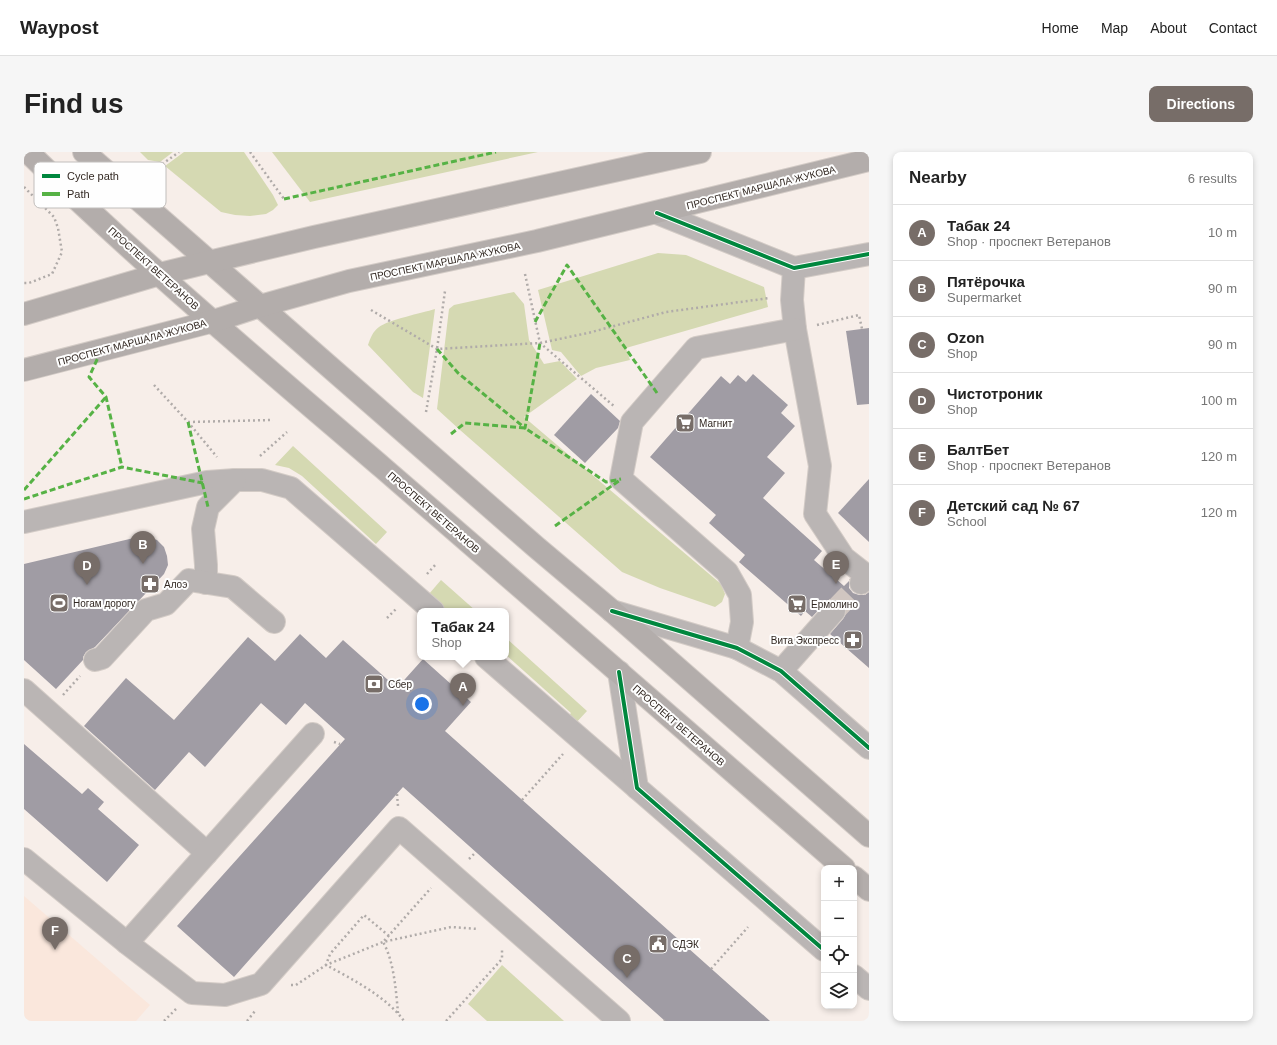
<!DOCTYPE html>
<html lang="en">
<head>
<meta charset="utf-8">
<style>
  :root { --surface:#fff; --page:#f6f6f6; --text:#222; --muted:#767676; --line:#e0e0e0; --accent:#776d68 }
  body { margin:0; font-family:Helvetica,sans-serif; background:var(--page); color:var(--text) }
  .controls { position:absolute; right:12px; bottom:12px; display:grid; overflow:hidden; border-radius:8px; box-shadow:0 2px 6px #0003 }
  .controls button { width:36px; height:36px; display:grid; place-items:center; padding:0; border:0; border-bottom:1px solid var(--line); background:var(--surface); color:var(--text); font:20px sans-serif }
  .you { position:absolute; left:398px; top:552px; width:14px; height:14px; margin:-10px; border:3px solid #fff; border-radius:50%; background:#1a73e8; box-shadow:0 0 0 6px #1a73e833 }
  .badge { display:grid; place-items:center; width:26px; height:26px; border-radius:50%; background:var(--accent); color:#fff; font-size:13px; font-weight:700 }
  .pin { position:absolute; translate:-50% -33px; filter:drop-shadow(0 1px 2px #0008) }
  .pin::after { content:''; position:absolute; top:21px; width:14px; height:12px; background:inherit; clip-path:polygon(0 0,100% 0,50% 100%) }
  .popup { position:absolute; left:393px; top:456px; width:92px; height:52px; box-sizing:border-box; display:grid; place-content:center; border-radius:8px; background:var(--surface); filter:drop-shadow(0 1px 3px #0005); font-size:13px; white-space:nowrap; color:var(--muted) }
  .popup b { font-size:15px; color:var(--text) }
  .popup::after { content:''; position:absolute; left:50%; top:100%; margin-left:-8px; border:8px solid transparent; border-top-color:var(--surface) }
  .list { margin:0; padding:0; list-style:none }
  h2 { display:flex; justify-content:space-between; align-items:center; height:52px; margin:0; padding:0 16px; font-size:17px }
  h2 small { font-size:13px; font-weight:400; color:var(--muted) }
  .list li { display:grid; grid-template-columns:26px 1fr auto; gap:12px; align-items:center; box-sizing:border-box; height:56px; padding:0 16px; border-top:1px solid var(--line) }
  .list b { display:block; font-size:15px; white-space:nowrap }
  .list p { margin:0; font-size:13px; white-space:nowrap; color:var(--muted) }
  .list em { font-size:13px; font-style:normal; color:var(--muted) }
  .icon { flex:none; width:22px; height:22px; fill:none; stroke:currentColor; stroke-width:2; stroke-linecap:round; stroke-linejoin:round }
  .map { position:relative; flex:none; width:845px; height:869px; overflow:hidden; border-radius:8px }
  header { display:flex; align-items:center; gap:24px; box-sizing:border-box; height:56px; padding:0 20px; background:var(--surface); border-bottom:1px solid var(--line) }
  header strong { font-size:19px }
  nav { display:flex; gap:22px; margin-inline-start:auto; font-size:14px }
  .intro { display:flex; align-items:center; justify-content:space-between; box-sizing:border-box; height:96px; padding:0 24px }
  h1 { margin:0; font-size:28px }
  .button { padding:10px 18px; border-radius:8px; background:var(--accent); color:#fff; font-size:14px; font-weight:700 }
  main { display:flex; gap:24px; padding:0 24px }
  aside { flex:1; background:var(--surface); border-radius:8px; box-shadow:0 2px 6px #0003 }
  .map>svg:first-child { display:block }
  .built { fill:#fae7dc }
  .green { fill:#d5d9b2 }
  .building { fill:#a09ca4 }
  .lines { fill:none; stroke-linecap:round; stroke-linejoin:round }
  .minor-tunnel { stroke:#d0c6c1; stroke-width:22; stroke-dasharray:22 11; stroke-linecap:butt }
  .minor-casing { stroke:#d3cbc6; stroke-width:24 }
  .major-casing { stroke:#d3cbc6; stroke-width:24 }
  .path { stroke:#b0aba9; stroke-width:2.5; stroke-dasharray:2 3; stroke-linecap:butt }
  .minor { stroke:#bab5b4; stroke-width:22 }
  .major { stroke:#b3adab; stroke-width:22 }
  .quiet { stroke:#56b245; stroke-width:3; stroke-dasharray:6 3; stroke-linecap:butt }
  .cycleway-casing { stroke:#fefefe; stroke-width:6 }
  .cycleway { stroke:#00873e; stroke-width:4 }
  .labels { text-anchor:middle; stroke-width:4; stroke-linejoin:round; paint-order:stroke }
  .street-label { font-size:10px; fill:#322822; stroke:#fefefe }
  .poi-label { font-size:10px; fill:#322822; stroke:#fefefe; text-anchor:start }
  .key { fill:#fefefe; stroke:#c1bebc; stroke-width:1 }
  .key-label { font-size:11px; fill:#322822 }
</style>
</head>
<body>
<header>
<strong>Waypost</strong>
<nav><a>Home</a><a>Map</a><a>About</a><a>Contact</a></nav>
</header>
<div class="intro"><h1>Find us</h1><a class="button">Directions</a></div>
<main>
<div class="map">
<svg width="845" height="869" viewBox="0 0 845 869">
  <rect width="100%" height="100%" fill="#f7eee9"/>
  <path class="built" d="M 0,744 L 126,853 L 112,869 L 0,869 Z"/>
  <g class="green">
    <path d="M 116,0 L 149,0 L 136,10 L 124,8 Z"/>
    <path d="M 160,0 L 220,0 L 249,43 L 254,53 L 249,58 L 242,62 L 226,64 L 211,63 L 197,60 L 141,14 Z"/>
    <path d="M 248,0 L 514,0 L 286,50 Z"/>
    <path d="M 634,101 L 662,103 L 740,135 L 744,155 L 602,196 L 606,208 L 572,216 L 557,224 L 537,200 L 528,198 L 514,138 Z"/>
    <path d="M 490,140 L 500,152 L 505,188 L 520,212 L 536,209 L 553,227 L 500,265 L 697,432 L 701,442 L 698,450 L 691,455 L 636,436 L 598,420 L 436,278 L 413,257 L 425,157 L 430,153 Z"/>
    <path d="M 411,157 L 399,246 L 389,240 L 344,193 C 346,187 349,179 355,175 C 364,168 398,161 411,157 Z"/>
    <path d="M 269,294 L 363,380 L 352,392 L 278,324 L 265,316 L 251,313 Z"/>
    <path d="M 417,428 L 452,459 L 423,459 L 405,442 Z"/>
    <path d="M 482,486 L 563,559 L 550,573 L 543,566 L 547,561 L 482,503 Z"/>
    <path d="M 478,813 L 540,869 L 463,869 L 444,852 Z"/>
  </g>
  <g class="building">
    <path d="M 845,176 L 845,252 L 833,253 L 822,179 Z"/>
    <path d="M 729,222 L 764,253 L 757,261 L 771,274 L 743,305 L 761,321 L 739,346 L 798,399 L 790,408 L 820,434 L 825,429 L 825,436 L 829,441 L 835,443 L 841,443 L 845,440 L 845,516 L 806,482 L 819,467 L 822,462 L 822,455 L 819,450 L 812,447 L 806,447 L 801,451 L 788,465 L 781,459 L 777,464 L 715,410 L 721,403 L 685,371 L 692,363 L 626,305 L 697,224 L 706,232 L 714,223 L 722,230 Z"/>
    <path d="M 567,242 L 596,269 L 594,276 L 561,311 L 530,283 Z"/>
    <path d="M 845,327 L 845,390 L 814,361 Z"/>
    <path d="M 114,385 L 124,385 L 133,388 L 140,395 L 143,404 L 144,413 L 140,422 L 71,495 L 62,500 L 59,505 L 59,508 L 32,537 L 0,508 L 0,412 Z"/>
    <path d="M 276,482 L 302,506 L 319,488 L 373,536 L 399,507 L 447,550 L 421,579 L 746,869 L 641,869 L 379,635 L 210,825 L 153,774 L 321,587 L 281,551 L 262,573 L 237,551 L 181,615 L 165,600 L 131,638 L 60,574 L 102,526 L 150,568 L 224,485 L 251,509 Z"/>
    <path d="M 0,592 L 58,642 L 64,636 L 80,650 L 74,657 L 115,693 L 83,730 L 0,657 Z"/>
  </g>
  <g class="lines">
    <path class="minor-tunnel" d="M 810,459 L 837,431"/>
    <defs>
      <g id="minor">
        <path d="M 633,61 L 770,116 L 845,102"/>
        <path d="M 770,116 L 768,148 L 771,177 L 796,314 L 791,362 L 820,406 L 843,424 L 837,431"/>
        <path d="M 0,370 L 183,330 L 211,328 L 238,328 L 267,336 L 409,459"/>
        <path d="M 182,431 L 182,413 L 179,377 L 184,355 L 211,328"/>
        <path d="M 588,459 L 713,496 L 757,519 L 845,596"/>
        <path d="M 713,496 L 718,470 L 716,443 L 703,420 L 597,327 L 608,270 L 672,196 L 771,177"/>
        <path d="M 462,505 L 800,798"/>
        <path d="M 71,508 L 78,506 L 122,458 L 142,452 L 165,428 L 209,435 L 250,470"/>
        <path d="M 757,519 L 810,459"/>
        <path d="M 595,520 L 613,636"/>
        <path d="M 0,538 L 183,701"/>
        <path d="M 0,707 L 103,791 L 168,841 L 201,843 L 237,832 L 375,676 L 595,869"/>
        <path d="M 103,791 L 289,582"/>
        <path d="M 830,824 L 845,837"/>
      </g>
      <g id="major">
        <path d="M 4,0 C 117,111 239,213 359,316 C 513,449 666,582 820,716"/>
        <path d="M 60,0 L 316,224 L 512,395 L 588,459 L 845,684"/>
        <path d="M 0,162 L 136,122 L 185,110 L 290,85 L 676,0"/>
        <path d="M 0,218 L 190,169 L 236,154 L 325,129 L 513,89 L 845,8"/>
        <path d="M 830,725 L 845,738"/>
      </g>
    </defs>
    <use href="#minor" class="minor-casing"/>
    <use href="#major" class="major-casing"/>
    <g class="path">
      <path d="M 226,0 L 260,47"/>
      <path d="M 126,21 L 155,0"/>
      <path d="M 0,35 L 30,65 L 34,76 L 38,100 L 28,122 L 5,131 L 0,131"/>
      <path d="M 501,122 L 516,191 L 591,255"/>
      <path d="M 347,158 L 413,197 L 516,191 L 564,181 L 642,160 L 746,146"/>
      <path d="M 793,173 L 835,163 L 838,177"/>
      <path d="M 130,233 L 164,270 L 193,305"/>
      <path d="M 402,260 L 413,197 L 421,139"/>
      <path d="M 164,270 L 249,268"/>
      <path d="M 236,304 L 263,280"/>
      <path d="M 403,422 L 412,412"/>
      <path d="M 363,466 L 372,457"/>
      <path d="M 39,543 L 56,524"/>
      <path d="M 310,590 L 316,592"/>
      <path d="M 373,642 L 374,654"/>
      <path d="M 498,648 L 539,602"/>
      <path d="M 445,707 L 452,700"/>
      <path d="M 365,784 L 340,763 L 306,802 L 302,813 C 328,827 363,845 380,869"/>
      <path d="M 687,817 L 724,775"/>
      <path d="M 267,833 L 272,833 L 302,813 L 359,790 L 427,775 L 454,777"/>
      <path d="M 374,861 C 372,839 370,809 359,790 L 407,736"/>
      <path d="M 140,869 L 152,857"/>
      <path d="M 223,869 L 231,859"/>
      <path d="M 422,869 L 478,807 L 478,798"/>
      <path d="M 640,869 L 641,868"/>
    </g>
    <use href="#minor" class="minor"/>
    <use href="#major" class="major"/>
    <g class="quiet">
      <path d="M 260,47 L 472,0"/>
      <path d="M 511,170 L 543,113 L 633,241"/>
      <path d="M 413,197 L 434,221 L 501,276 L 516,191"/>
      <path d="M 77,199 L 65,225 L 82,245 L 98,315"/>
      <path d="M 164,270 L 184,355"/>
      <path d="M 427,282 L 441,271 L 501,276 L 582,330 L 597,327"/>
      <path d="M 0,338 L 82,245"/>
      <path d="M 0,347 L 98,315 L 179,331"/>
      <path d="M 531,374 L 596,328"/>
    </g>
    <defs>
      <g id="cycleway">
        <path d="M 633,61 L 770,116 L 845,102"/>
        <path d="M 588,459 L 713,496 L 757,519 L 845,596"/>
        <path d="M 595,520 L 613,636 L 800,798"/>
      </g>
    </defs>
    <use href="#cycleway" class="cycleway-casing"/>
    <use href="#cycleway" class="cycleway"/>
  </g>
  <defs>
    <symbol id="supermarket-square" viewBox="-11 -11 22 22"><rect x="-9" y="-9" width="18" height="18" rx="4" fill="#776d68" stroke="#fefefe"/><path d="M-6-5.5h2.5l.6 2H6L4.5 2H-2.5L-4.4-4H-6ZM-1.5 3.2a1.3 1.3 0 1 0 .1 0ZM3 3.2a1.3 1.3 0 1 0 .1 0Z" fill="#fff"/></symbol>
    <symbol id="pharmacy-square" viewBox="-11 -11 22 22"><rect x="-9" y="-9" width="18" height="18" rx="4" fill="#776d68" stroke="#fefefe"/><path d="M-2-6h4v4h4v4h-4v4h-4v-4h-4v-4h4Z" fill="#fff"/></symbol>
    <symbol id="stadium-square" viewBox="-11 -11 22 22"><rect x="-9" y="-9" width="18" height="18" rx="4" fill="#776d68" stroke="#fefefe"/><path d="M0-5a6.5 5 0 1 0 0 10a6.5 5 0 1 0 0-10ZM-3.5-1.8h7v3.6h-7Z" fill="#fff"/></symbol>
    <symbol id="bank-square" viewBox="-11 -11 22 22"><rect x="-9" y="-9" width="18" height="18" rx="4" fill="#776d68" stroke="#fefefe"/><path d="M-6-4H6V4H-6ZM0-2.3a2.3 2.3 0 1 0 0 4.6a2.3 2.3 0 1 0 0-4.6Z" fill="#fff"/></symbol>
    <symbol id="civic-square" viewBox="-11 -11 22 22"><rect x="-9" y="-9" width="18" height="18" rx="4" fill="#776d68" stroke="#fefefe"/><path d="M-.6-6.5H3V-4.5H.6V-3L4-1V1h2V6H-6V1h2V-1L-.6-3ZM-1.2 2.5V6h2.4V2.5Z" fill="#fff"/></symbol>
  </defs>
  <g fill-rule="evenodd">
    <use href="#supermarket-square" x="650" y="260" width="22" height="22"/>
    <use href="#pharmacy-square" x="115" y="421" width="22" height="22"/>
    <use href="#stadium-square" x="24" y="440" width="22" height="22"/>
    <use href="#supermarket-square" x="762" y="441" width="22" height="22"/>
    <use href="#pharmacy-square" x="818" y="477" width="22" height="22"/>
    <use href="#bank-square" x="339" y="521" width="22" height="22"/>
    <use href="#civic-square" x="623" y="781" width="22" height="22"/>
  </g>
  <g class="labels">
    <g class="street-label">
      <text transform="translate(737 35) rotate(-14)" y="4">ПРОСПЕКТ МАРШАЛА ЖУКОВА</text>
      <text transform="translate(421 109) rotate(-12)" y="4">ПРОСПЕКТ МАРШАЛА ЖУКОВА</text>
      <text transform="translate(130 116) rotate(42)" y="4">ПРОСПЕКТ ВЕТЕРАНОВ</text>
      <text transform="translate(108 190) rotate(-15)" y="4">ПРОСПЕКТ МАРШАЛА ЖУКОВА</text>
      <text transform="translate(410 360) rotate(41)" y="4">ПРОСПЕКТ ВЕТЕРАНОВ</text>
      <text transform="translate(655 573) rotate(41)" y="4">ПРОСПЕКТ ВЕТЕРАНОВ</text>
    </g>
    <g class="poi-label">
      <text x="675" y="275">Магнит</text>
      <text x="140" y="436">Алоэ</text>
      <text x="49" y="455">Ногам дорогу</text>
      <text x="787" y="456">Ермолино</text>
      <text x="815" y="492" text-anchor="end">Вита Экспресс</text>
      <text x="364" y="536">Сбер</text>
      <text x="648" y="796">СДЭК</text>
    </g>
  </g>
  <rect x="10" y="10" width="132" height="46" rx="6" class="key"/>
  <rect x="18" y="22" width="18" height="4" fill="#00873e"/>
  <rect x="18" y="40" width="18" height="4" fill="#56b245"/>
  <g class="key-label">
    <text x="43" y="28">Cycle path</text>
    <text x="43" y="46">Path</text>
  </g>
</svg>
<div class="controls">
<button>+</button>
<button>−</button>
<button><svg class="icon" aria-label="locate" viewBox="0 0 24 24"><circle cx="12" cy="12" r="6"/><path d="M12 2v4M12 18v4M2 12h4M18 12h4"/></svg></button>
<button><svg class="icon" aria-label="layers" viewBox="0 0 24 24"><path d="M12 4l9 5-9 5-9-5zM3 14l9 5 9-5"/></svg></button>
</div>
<div class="you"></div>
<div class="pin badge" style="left:439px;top:554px">A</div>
<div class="popup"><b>Табак 24</b>Shop</div>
<div class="pin badge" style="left:119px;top:412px">B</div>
<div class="pin badge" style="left:603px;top:826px">C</div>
<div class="pin badge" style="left:63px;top:433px">D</div>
<div class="pin badge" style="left:812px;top:432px">E</div>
<div class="pin badge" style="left:31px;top:798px">F</div>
</div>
<aside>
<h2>Nearby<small>6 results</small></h2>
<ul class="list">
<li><span class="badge">A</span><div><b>Табак 24</b><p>Shop · проспект Ветеранов</p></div><em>10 m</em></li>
<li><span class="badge">B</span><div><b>Пятёрочка</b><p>Supermarket</p></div><em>90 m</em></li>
<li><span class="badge">C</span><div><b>Ozon</b><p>Shop</p></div><em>90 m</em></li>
<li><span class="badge">D</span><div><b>Чистотроник</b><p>Shop</p></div><em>100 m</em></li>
<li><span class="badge">E</span><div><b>БалтБет</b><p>Shop · проспект Ветеранов</p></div><em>120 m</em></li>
<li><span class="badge">F</span><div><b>Детский сад № 67</b><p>School</p></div><em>120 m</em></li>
</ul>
</aside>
</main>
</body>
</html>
